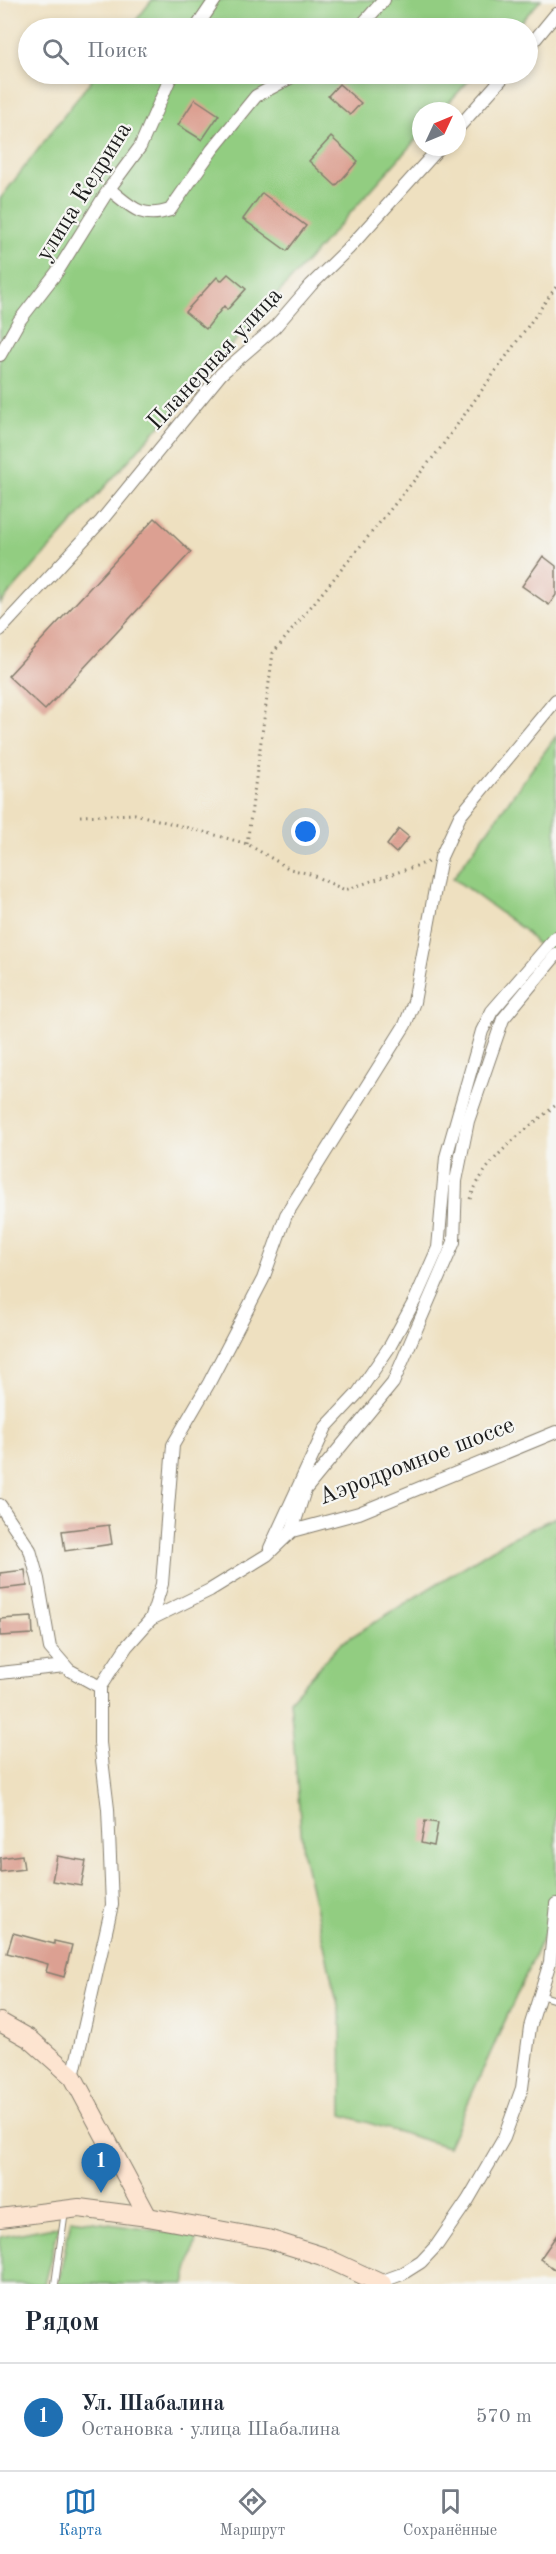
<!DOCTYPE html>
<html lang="ru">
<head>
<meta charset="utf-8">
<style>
  :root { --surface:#fff; --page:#f2f2f3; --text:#1f2937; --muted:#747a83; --line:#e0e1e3; --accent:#1f6fb2 }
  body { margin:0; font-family:"Old Standard TT",serif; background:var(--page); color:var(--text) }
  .compass { position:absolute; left:412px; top:102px; width:54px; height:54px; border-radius:50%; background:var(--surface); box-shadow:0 3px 9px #0003; rotate:46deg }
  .you { position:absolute; left:306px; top:832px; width:21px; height:21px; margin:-15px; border:4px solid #fff; border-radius:50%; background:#1a73e8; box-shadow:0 0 0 9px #1a73e833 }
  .badge { display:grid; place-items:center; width:39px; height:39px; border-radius:50%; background:var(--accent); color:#fff; font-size:20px; font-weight:700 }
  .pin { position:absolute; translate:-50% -50px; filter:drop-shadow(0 2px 3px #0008) }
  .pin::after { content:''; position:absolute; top:32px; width:21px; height:18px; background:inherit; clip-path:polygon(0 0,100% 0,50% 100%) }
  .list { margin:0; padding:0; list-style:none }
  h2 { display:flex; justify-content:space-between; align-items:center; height:78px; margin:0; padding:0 24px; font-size:26px }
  h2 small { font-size:20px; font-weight:400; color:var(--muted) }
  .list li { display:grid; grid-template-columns:39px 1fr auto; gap:18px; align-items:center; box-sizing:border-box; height:108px; padding:0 24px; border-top:2px solid var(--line) }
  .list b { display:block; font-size:22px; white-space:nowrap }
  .list p { margin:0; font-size:20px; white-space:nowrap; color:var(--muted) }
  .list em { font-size:20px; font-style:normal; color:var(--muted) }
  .icon { flex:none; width:33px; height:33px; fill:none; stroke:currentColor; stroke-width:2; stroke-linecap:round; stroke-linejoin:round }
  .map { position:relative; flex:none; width:556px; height:2284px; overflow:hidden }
  .search { position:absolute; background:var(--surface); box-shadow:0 3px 9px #0003; left:18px; right:18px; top:18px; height:66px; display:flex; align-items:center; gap:15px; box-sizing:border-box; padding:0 21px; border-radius:33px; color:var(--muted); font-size:22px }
  .sheet { height:186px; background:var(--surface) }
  nav { display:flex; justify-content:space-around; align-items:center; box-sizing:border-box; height:84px; border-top:2px solid var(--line); background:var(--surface); font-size:16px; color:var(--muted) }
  nav a { display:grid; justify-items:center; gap:3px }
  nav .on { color:var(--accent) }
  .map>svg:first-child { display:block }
  .green { fill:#92cd81; stroke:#57744e; stroke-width:1.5 }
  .building { fill:#dca092 }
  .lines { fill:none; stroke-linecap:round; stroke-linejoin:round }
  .lane-casing { stroke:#857e6e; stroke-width:8 }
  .street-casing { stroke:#857e6e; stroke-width:14 }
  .secondary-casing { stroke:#857e6e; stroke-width:20 }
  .path { stroke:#857e6e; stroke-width:3; stroke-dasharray:1.5 4.5; stroke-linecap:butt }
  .lane { stroke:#fff; stroke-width:6 }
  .street { stroke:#fff; stroke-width:12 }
  .secondary { stroke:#fde4d0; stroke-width:18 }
  .labels { text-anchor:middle; stroke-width:4.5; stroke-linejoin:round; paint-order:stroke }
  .street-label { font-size:24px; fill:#1c1c1c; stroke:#f6f6f2 }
</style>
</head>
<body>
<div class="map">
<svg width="556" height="2284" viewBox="0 0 556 2284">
  <rect width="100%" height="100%" fill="#f6f6f2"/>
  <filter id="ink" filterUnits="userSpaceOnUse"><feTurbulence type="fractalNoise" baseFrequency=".0167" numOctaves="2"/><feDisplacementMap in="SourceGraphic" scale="12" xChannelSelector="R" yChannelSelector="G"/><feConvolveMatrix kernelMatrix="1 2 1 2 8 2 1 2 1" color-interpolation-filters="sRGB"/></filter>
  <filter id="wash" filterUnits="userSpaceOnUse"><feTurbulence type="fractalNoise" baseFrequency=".008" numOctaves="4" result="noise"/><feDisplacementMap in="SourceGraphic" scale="24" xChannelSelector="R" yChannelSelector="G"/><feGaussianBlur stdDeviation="1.35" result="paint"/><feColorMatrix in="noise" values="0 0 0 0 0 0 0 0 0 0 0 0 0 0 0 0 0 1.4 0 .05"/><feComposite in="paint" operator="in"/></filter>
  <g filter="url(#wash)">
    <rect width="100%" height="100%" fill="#eee0c0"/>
    <g class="green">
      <path d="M 152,0 L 541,0 L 515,28 L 130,28 Z"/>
      <path d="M 96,74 L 475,74 L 441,111 L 421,111 L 421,134 L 0,604 L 0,199 Z"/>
      <path d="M 556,736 L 556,965 L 524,930 L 453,878 Z"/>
      <path d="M 556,1517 L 556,1908 L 448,2147 L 342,2115 L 341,2019 L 303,1854 L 290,1700 L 341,1643 L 509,1539 Z"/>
      <path d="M 71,2219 L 197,2236 L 185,2284 L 58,2284 Z"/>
      <path d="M 59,2226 L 44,2284 L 0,2284 L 0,2237 Z"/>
    </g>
    <g id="blocks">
      <g class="building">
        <path d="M 339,84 L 361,103 L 350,115 L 328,96 Z"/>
        <path d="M 195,99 L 219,115 L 202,140 L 178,125 Z"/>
        <path d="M 331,137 L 358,161 L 336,186 L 309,161 Z"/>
        <path d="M 262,193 L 306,226 L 287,251 L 243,219 Z"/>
        <path d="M 228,274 L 246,289 L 227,310 L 224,306 L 206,329 L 185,312 L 217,277 L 221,281 Z"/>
        <path d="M 155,518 L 191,552 L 45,710 L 8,676 Z"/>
        <path d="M 543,556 L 556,566 L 556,595 L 549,605 L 522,586 Z"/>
        <path d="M 399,829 L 409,837 L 396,853 L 387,845 Z"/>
        <path d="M 109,1525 L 112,1544 L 65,1551 L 62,1531 Z"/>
        <path d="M 25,1570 L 27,1586 L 0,1589 L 0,1573 Z"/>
        <path d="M 32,1617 L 33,1634 L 0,1636 L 0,1619 Z"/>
        <path d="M 425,1821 L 438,1823 L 434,1846 L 421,1843 Z"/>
        <path d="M 22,1855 L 24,1869 L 0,1872 L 0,1858 Z"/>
        <path d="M 57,1856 L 86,1861 L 81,1886 L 52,1881 Z"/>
        <path d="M 13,1933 L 54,1944 L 54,1941 L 72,1945 L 64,1977 L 46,1972 L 48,1964 L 7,1953 Z"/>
        <path d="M 556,2236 L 556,2270 L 540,2259 Z"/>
      </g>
    </g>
  </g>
  <g filter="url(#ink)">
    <use href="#blocks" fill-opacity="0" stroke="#857e6e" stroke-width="1.5"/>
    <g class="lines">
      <defs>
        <g id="lane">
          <path d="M 540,1995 L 556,2000"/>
          <path d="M 55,2284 L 65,2211"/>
        </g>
        <g id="street">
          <path d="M 196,28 L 215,0"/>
          <path d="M 359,28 L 384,0"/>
          <path d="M 528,48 L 556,14"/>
          <path d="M 457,129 L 506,74"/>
          <path d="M 109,189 C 131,206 140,220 170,210 L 212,150 L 256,96 L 297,74"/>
          <path d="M 0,355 L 19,321 L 57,272 L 109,189 L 140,147 L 172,74"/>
          <path d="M 0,630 L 101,521 L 221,374 L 274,328 L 311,285 L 348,249 L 440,147"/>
          <path d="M 0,1505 L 30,1550 L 38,1579 L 50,1648 L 69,1670 L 100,1687"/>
          <path d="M 292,1531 L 305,1490 L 393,1383 L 454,1242 L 456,1181 L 468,1121 L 503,1019 L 556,955"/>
          <path d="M 270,1548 L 326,1427 L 358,1393 L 390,1346 L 415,1300 L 438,1248 L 446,1157 L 482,1031 L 492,1011 L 556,937"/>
          <path d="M 151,1619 L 162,1584 L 173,1445 L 209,1383 L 263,1279 L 286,1215 L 405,1025 L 414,1002 L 441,857 L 460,816 L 556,700"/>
          <path d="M 0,1673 L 65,1666"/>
          <path d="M 73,2077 L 112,1905 L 108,1809 L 100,1743 L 100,1687 L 127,1646 L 151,1619 L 210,1590 L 267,1555 L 292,1531 L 359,1513 L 556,1432"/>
          <path d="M 380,2282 L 402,2274 L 421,2262 L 437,2245 L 468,2200 L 504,2138 L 522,2088 L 530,2027 L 550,1962 L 556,1904"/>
        </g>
        <g id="secondary">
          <path d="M 0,2022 L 30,2039 L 73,2077 L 148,2217"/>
          <path d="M 0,2218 L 79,2208 L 148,2217 L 268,2239 L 322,2256 L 382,2284"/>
        </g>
      </defs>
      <use href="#lane" class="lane-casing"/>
      <use href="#street" class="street-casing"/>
      <use href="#secondary" class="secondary-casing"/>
      <g class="path">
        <path d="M 80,816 L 135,814 L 219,836 L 247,844 L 290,869 L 310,874 L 345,890 L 428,862"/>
        <path d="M 247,844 L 273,653 L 439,450 L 556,287"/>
        <path d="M 470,1199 C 485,1158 523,1132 556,1105"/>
      </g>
      <use href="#lane" class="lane"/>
      <use href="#street" class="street"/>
      <use href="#secondary" class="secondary"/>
    </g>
  </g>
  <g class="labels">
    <g class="street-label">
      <text transform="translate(83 191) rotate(-58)" y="8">улица Кедрина</text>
      <text transform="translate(214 358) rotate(-47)" y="8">Планерная улица</text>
      <text transform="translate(416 1460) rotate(-21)" y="8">Аэродромное шоссе</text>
    </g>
  </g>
</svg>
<svg class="compass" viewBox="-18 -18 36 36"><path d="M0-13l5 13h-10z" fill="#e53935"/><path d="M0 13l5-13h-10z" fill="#747a83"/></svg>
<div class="you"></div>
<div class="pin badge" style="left:101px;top:2193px">1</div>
<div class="search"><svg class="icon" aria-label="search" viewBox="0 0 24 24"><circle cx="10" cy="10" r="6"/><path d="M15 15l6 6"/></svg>Поиск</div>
</div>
<section class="sheet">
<h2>Рядом<small></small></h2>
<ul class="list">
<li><span class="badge">1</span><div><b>Ул. Шабалина</b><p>Остановка · улица Шабалина</p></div><em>570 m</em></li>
</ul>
</section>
<nav>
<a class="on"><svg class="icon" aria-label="map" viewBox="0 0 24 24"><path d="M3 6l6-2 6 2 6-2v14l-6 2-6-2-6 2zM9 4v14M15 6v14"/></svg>Карта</a>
<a><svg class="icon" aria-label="directions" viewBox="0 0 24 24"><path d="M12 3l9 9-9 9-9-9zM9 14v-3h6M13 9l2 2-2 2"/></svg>Маршрут</a>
<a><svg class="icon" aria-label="saved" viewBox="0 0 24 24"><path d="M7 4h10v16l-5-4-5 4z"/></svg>Сохранённые</a>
</nav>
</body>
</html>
